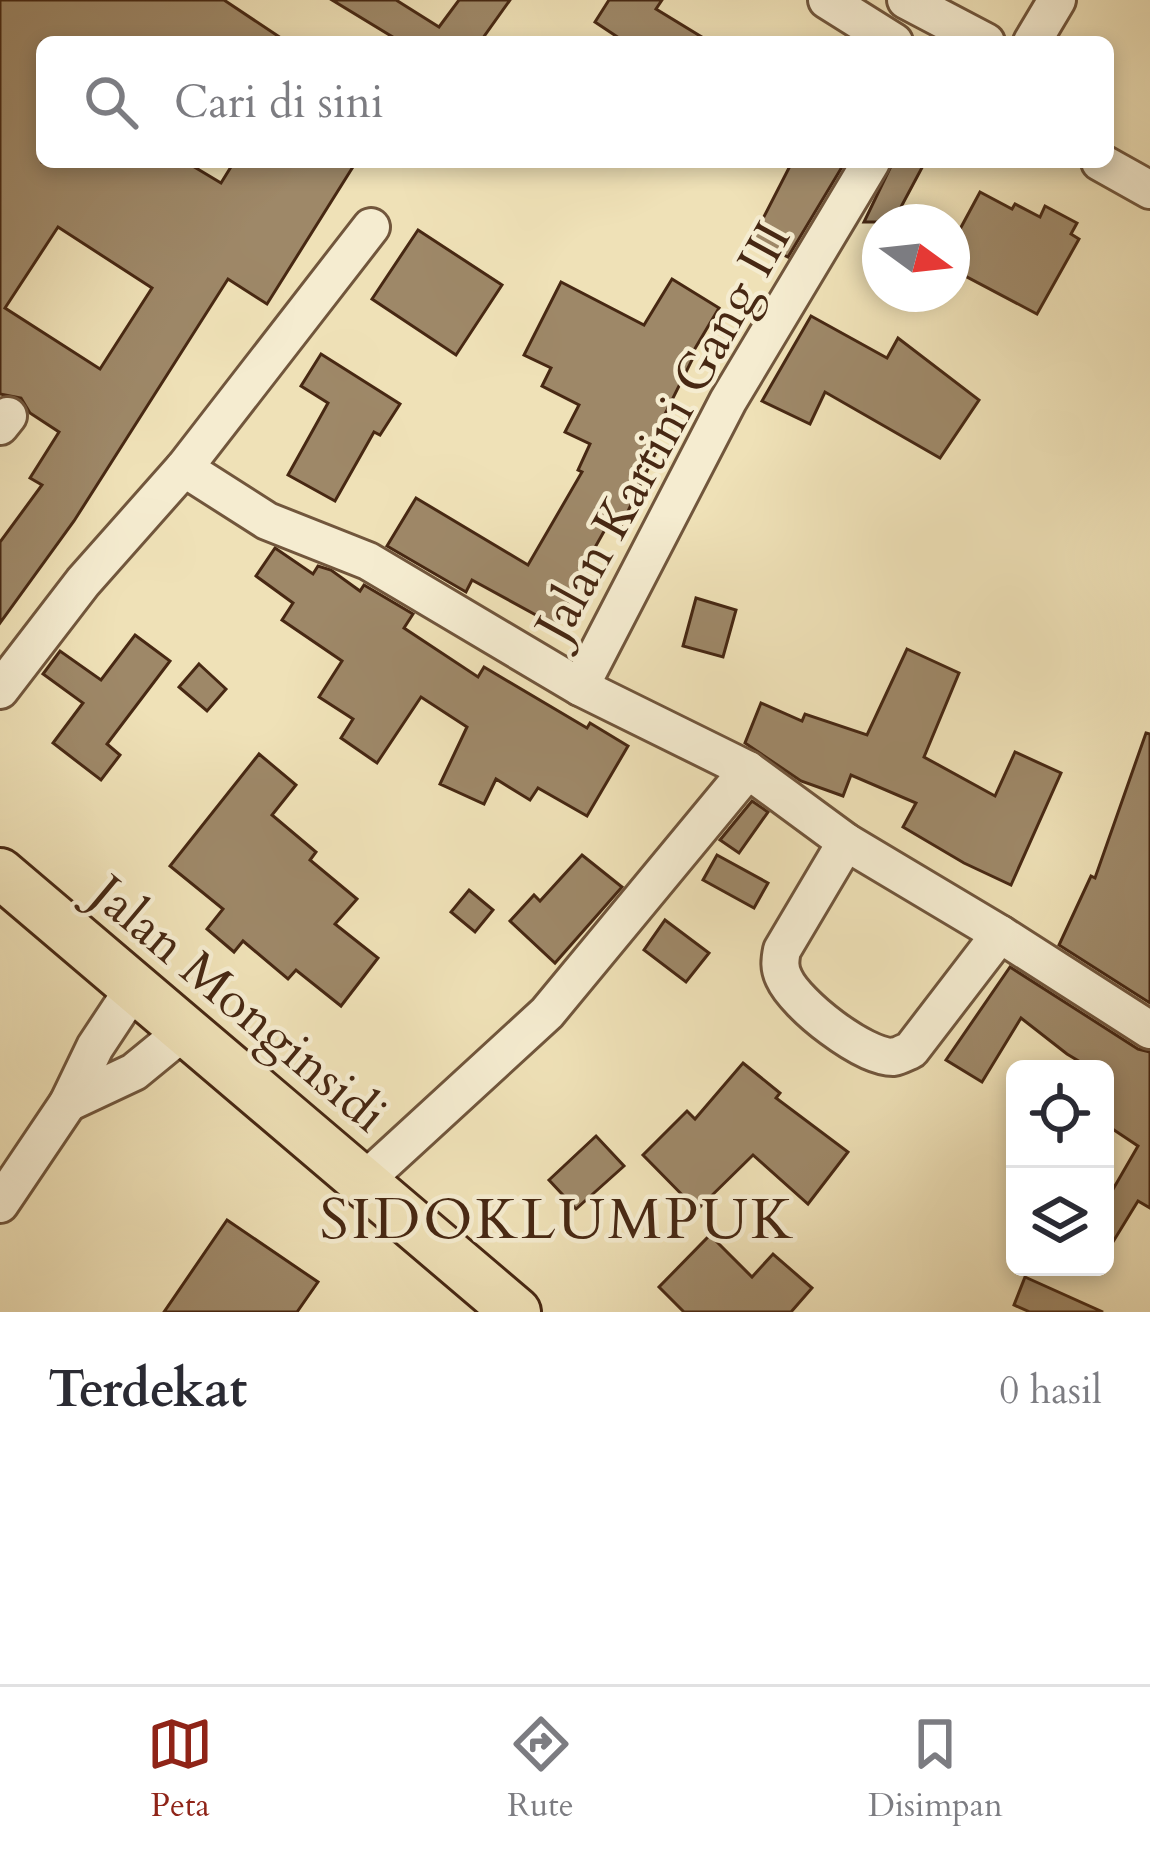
<!DOCTYPE html>
<html lang="id">
<head>
<meta charset="utf-8">
<style>
  :root { --surface:#fff; --page:#f2f2f3; --text:#2b2b33; --muted:#7c7c81; --line:#e1e1e2; --accent:#8f2418 }
  body { margin:0; font-family:Cardo,serif; background:var(--page); color:var(--text) }
  .controls { position:absolute; right:36px; bottom:36px; display:grid; overflow:hidden; border-radius:18px; box-shadow:0 6px 18px #0003 }
  .controls button { width:108px; height:108px; display:grid; place-items:center; padding:0; border:0; border-bottom:3px solid var(--line); background:var(--surface); color:var(--text); font:60px sans-serif }
  .compass { position:absolute; left:862px; top:204px; width:108px; height:108px; border-radius:50%; background:var(--surface); box-shadow:0 6px 18px #0003; rotate:105deg }
  .list { margin:0; padding:0; list-style:none }
  h2 { display:flex; justify-content:space-between; align-items:center; height:156px; margin:0; padding:0 48px; font-size:51px }
  h2 small { font-size:39px; font-weight:400; color:var(--muted) }
  .icon { flex:none; width:66px; height:66px; fill:none; stroke:currentColor; stroke-width:2; stroke-linecap:round; stroke-linejoin:round }
  .map { position:relative; flex:none; width:1150px; height:1312px; overflow:hidden }
  .search { position:absolute; background:var(--surface); box-shadow:0 6px 18px #0003; left:36px; right:36px; top:36px; height:132px; display:flex; align-items:center; gap:30px; box-sizing:border-box; padding:0 42px; border-radius:18px; color:var(--muted); font-size:45px }
  .sheet { height:372px; background:var(--surface) }
  nav { display:flex; justify-content:space-around; align-items:center; box-sizing:border-box; height:168px; border-top:3px solid var(--line); background:var(--surface); font-size:33px; color:var(--muted) }
  nav a { display:grid; justify-items:center; gap:6px }
  nav .on { color:var(--accent) }
  .map>svg:first-child { display:block }
  .building { fill:#9e8868; stroke:#472813; stroke-width:3; fill-rule:evenodd }
  .lines { fill:none; stroke-linecap:round; stroke-linejoin:round }
  .minor-casing { stroke:#71563c; stroke-width:42 }
  .major-casing { stroke:#472813; stroke-width:54 }
  .minor { stroke:#f5ecd0; stroke-width:36 }
  .major { stroke:#efe1b7; stroke-width:48 }
  .labels { text-anchor:middle; stroke-width:9; stroke-linejoin:round; paint-order:stroke }
  .street-label { font-size:51px; fill:#472813; stroke:#f5ecd0 }
  .quarter-label { font-size:57px; letter-spacing:3px; fill:#472813; stroke:#f5ecd0 }
</style>
</head>
<body>
<div class="map">
<svg width="1150" height="1312" viewBox="0 0 1150 1312">
  <rect width="100%" height="100%" fill="#efe1b7"/>
  <filter id="stains"><feTurbulence type="fractalNoise" baseFrequency=".00167" numOctaves="4"/><feColorMatrix values="0 0 0 0 .2 0 0 0 0 .09 0 0 0 0 .02 0 0 0 .5 -.17"/></filter>
  <radialGradient id="worn" r=".72"><stop offset=".6" stop-color="#630" stop-opacity="0"/><stop offset="1" stop-color="#630" stop-opacity=".3"/></radialGradient>
  <g class="building">
    <path d="M 0,0 L 224,0 L 287,42 L 42,42 L 42,162 L 186,162 L 221,183 L 234,162 L 356,162 L 267,304 L 228,279 L 74,521 L 0,623 L 0,542 L 42,485 L 30,478 L 59,432 L 30,413 L 21,398 L 0,394 ZM 58,227 L 152,288 L 100,369 L 5,308 Z"/>
    <path d="M 332,0 L 396,0 L 439,27 L 459,0 L 510,0 L 480,42 L 401,42 Z"/>
    <path d="M 609,0 L 662,0 L 656,9 L 710,42 L 625,42 L 595,22 Z"/>
    <path d="M 792,162 L 845,162 L 788,257 L 752,240 Z"/>
    <path d="M 893,162 L 925,162 L 893,222 L 864,222 Z"/>
    <path d="M 980,192 L 1012,209 L 1015,204 L 1040,217 L 1045,206 L 1077,223 L 1071,234 L 1079,239 L 1037,314 L 952,269 L 952,244 Z"/>
    <path d="M 418,230 L 502,285 L 456,355 L 372,299 Z"/>
    <path d="M 672,279 L 719,308 L 690,357 L 693,358 L 648,448 L 656,452 L 621,526 L 611,519 L 571,590 L 574,592 L 556,626 L 472,580 L 466,592 L 387,546 L 416,498 L 528,565 L 582,472 L 578,470 L 590,444 L 565,432 L 579,405 L 542,386 L 551,368 L 524,355 L 561,282 L 644,325 Z"/>
    <path d="M 811,316 L 887,358 L 898,338 L 979,400 L 940,458 L 825,392 L 810,424 L 762,401 Z"/>
    <path d="M 321,354 L 400,404 L 380,435 L 374,432 L 335,501 L 288,475 L 328,403 L 301,386 Z"/>
    <path d="M 275,548 L 313,574 L 318,566 L 331,570 L 360,591 L 364,585 L 413,614 L 404,628 L 478,677 L 484,667 L 587,728 L 590,723 L 628,746 L 587,816 L 538,788 L 530,800 L 496,779 L 484,804 L 440,784 L 467,727 L 421,697 L 377,763 L 341,738 L 353,719 L 319,697 L 342,661 L 282,620 L 293,603 L 256,576 Z"/>
    <path d="M 696,598 L 736,610 L 723,657 L 683,646 Z"/>
    <path d="M 135,635 L 170,661 L 107,744 L 120,755 L 101,780 L 53,743 L 83,703 L 43,674 L 60,651 L 101,680 Z"/>
    <path d="M 907,649 L 959,673 L 924,757 L 995,796 L 1015,752 L 1061,773 L 1011,885 L 964,863 L 903,827 L 916,803 L 851,775 L 843,796 L 801,781 L 745,743 L 761,703 L 802,721 L 805,714 L 867,735 Z"/>
    <path d="M 199,664 L 226,689 L 207,711 L 179,687 Z"/>
    <path d="M 1146,733 L 1150,734 L 1150,1003 L 1059,945 L 1091,876 L 1095,878 Z"/>
    <path d="M 259,754 L 296,785 L 272,815 L 316,852 L 310,860 L 357,899 L 335,924 L 378,958 L 341,1006 L 296,970 L 288,979 L 243,941 L 234,952 L 207,929 L 223,909 L 170,866 Z"/>
    <path d="M 752,801 L 768,812 L 739,853 L 720,840 Z"/>
    <path d="M 582,855 L 622,887 L 555,963 L 510,921 L 534,895 L 540,901 Z"/>
    <path d="M 717,855 L 768,883 L 754,908 L 703,880 Z"/>
    <path d="M 469,890 L 493,910 L 475,932 L 451,912 Z"/>
    <path d="M 665,920 L 709,953 L 686,982 L 644,950 Z"/>
    <path d="M 1010,967 L 1138,1049 L 1150,1052 L 1150,1208 L 1138,1201 L 1108,1250 L 1105,1203 L 1138,1146 L 1105,1124 L 1105,1069 L 1092,1069 L 1067,1054 L 1021,1018 L 982,1082 L 946,1060 Z"/>
    <path d="M 743,1063 L 780,1093 L 776,1098 L 848,1152 L 808,1204 L 753,1155 L 697,1210 L 643,1155 L 687,1111 L 695,1119 Z"/>
    <path d="M 596,1136 L 624,1166 L 576,1209 L 549,1180 Z"/>
    <path d="M 227,1220 L 318,1282 L 297,1312 L 164,1312 Z"/>
    <path d="M 710,1235 L 752,1277 L 773,1254 L 812,1288 L 791,1312 L 684,1312 L 659,1287 Z"/>
    <path d="M 1025,1277 L 1103,1312 L 1030,1312 L 1014,1305 Z"/>
  </g>
  <g class="lines">
    <defs>
      <g id="minor">
        <path d="M 827,0 L 894,42"/>
        <path d="M 906,0 L 986,42"/>
        <path d="M 1032,42 L 1057,0"/>
        <path d="M 1100,162 L 1150,190"/>
        <path d="M 0,426 L 8,416"/>
        <path d="M 184,468 L 267,521 L 368,561 L 580,687 L 748,770 L 846,842 L 1000,934 L 1150,1030"/>
        <path d="M 580,687 L 728,401 L 871,162"/>
        <path d="M 0,690 L 83,582 L 184,468 L 371,227"/>
        <path d="M 846,842 L 782,950 C 780,960 779,968 784,978 C 796,1005 863,1057 893,1057 C 899,1056 906,1052 911,1050 L 1000,934"/>
        <path d="M 68,1103 L 134,1072 L 184,1031"/>
        <path d="M 363,1182 L 547,1013 L 748,770"/>
        <path d="M 0,1204 L 68,1103 L 95,1047 L 134,988"/>
      </g>
      <path id="major" d="M 0,873 L 516,1312"/>
    </defs>
    <use href="#minor" class="minor-casing"/>
    <use href="#major" class="major-casing"/>
    <use href="#minor" class="minor"/>
    <use href="#major" class="major"/>
  </g>
  <g class="labels">
    <g class="street-label">
      <text transform="translate(662 431) rotate(-61)" y="18">Jalan Kartini Gang III</text>
      <text transform="translate(240 1003) rotate(40)" y="18">Jalan Monginsidi</text>
    </g>
    <g class="quarter-label">
      <text x="558" y="1238">SIDOKLUMPUK</text>
    </g>
  </g>
  <rect width="100%" height="100%" filter="url(#stains)"/>
  <rect width="100%" height="100%" fill="url(#worn)"/>
</svg>
<div class="controls">
<button><svg class="icon" aria-label="locate" viewBox="0 0 24 24"><circle cx="12" cy="12" r="6"/><path d="M12 2v4M12 18v4M2 12h4M18 12h4"/></svg></button>
<button><svg class="icon" aria-label="layers" viewBox="0 0 24 24"><path d="M12 4l9 5-9 5-9-5zM3 14l9 5 9-5"/></svg></button>
</div>
<svg class="compass" viewBox="-18 -18 36 36"><path d="M0-13l5 13h-10z" fill="#e53935"/><path d="M0 13l5-13h-10z" fill="#7c7c81"/></svg>
<div class="search"><svg class="icon" aria-label="search" viewBox="0 0 24 24"><circle cx="10" cy="10" r="6"/><path d="M15 15l6 6"/></svg>Cari di sini</div>
</div>
<section class="sheet">
<h2>Terdekat<small>0 hasil</small></h2>
<ul class="list">
</ul>
</section>
<nav>
<a class="on"><svg class="icon" aria-label="map" viewBox="0 0 24 24"><path d="M3 6l6-2 6 2 6-2v14l-6 2-6-2-6 2zM9 4v14M15 6v14"/></svg>Peta</a>
<a><svg class="icon" aria-label="directions" viewBox="0 0 24 24"><path d="M12 3l9 9-9 9-9-9zM9 14v-3h6M13 9l2 2-2 2"/></svg>Rute</a>
<a><svg class="icon" aria-label="saved" viewBox="0 0 24 24"><path d="M7 4h10v16l-5-4-5 4z"/></svg>Disimpan</a>
</nav>
</body>
</html>
